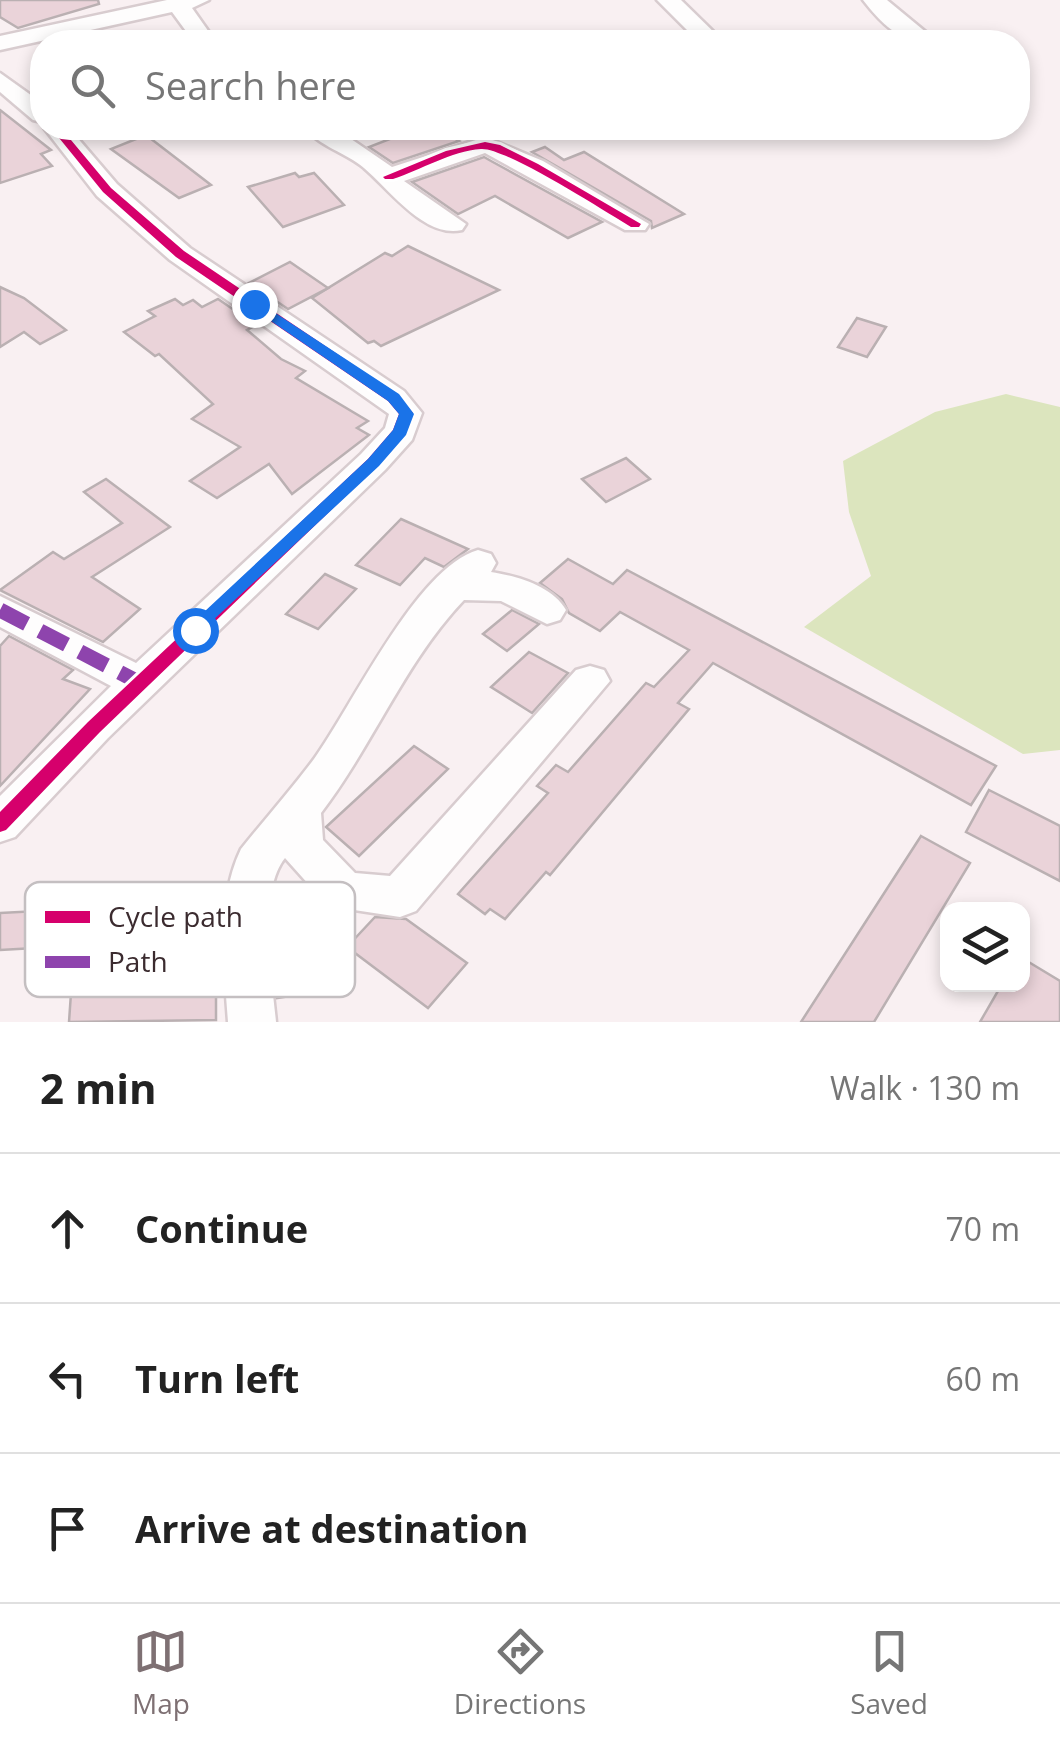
<!DOCTYPE html>
<html lang="en">
<head>
<meta charset="utf-8">
<style>
  :root { --surface:#fff; --page:#f2f2f2; --text:#222; --muted:#767676; --line:#e0e0e0; --accent:#7e7073 }
  body { margin:0; font-family:"Open Sans",sans-serif; background:var(--page); color:var(--text) }
  .controls { position:absolute; right:30px; bottom:30px; display:grid; overflow:hidden; border-radius:20px; box-shadow:0 5px 15px #0003 }
  .controls button { width:90px; height:90px; display:grid; place-items:center; padding:0; border:0; border-bottom:2px solid var(--line); background:var(--surface); color:var(--text); font:50px sans-serif }
  .stop { position:absolute; width:30px; height:30px; margin:-22px; border:8px solid #1a73e8; border-radius:50%; background:#fff }
  .stop.end { background:#1a73e8; border-color:#fff; box-shadow:0 2px 10px #0008 }
  .list { margin:0; padding:0; list-style:none }
  h2 { display:flex; justify-content:space-between; align-items:center; height:130px; margin:0; padding:0 40px; font-size:42px }
  h2 small { font-size:32px; font-weight:400; color:var(--muted) }
  .list li { display:grid; grid-template-columns:65px 1fr auto; gap:30px; align-items:center; box-sizing:border-box; height:150px; padding:0 40px; border-top:2px solid var(--line) }
  .list b { display:block; font-size:38px; white-space:nowrap }
  .list em { font-size:32px; font-style:normal; color:var(--muted) }
  .icon { flex:none; width:55px; height:55px; fill:none; stroke:currentColor; stroke-width:2; stroke-linecap:round; stroke-linejoin:round }
  .map { position:relative; flex:none; width:1060px; height:1022px; overflow:hidden }
  .search { position:absolute; background:var(--surface); box-shadow:0 5px 15px #0003; left:30px; right:30px; top:30px; height:110px; display:flex; align-items:center; gap:25px; box-sizing:border-box; padding:0 35px; border-radius:40px; color:var(--muted); font-size:38px }
  .sheet { height:580px; background:var(--surface) }
  nav { display:flex; justify-content:space-around; align-items:center; box-sizing:border-box; height:140px; border-top:2px solid var(--line); background:var(--surface); font-size:28px; color:var(--muted) }
  nav a { display:grid; justify-items:center; gap:5px }
  nav .on { color:var(--accent) }
  .map>svg:first-child { display:block }
  .green { fill:#dce5be }
  .building { fill:#ead3d9; stroke:#bab0b2; stroke-width:2.5 }
  .lines { fill:none; stroke-linecap:round; stroke-linejoin:round }
  .minor-casing { stroke:#d8cccf; stroke-width:5 }
  .minor { fill:#fefdfd; fill-rule:evenodd }
  .quiet { stroke:#8e44ad; stroke-width:15; stroke-dasharray:30 15; stroke-linecap:butt }
  .cycleway-casing { stroke:#fff; stroke-width:6 }
  .cycleway { fill:#d6006c; fill-rule:evenodd }
  .route { fill:#1a73e8 }
  .key { fill:#fff; stroke:#c4bfc1; stroke-width:2.5 }
  .key-label { font-size:28px; fill:#3b2b2f }
</style>
</head>
<body>
<div class="map">
<svg width="1060" height="1022" viewBox="0 0 1060 1022">
  <rect width="100%" height="100%" fill="#f9f0f2"/>
  <path class="green" d="M 1006,394 L 1060,407 L 1060,750 L 1023,754 L 804,627 L 871,576 L 849,512 L 843,461 L 935,412 Z"/>
  <g class="building">
    <path d="M 0,0 L 98,0 L 99,4 L 18,28 L 0,17 Z"/>
    <path d="M 0,110 L 51,150 L 41,154 L 52,166 L 0,183 Z"/>
    <path d="M 418,128 L 437,128 L 459,141 L 393,163 L 369,147 Z"/>
    <path d="M 146,135 L 211,185 L 179,198 L 111,149 Z"/>
    <path d="M 545,147 L 564,160 L 584,152 L 684,214 L 652,228 L 651,221 L 532,152 Z"/>
    <path d="M 484,157 L 491,161 L 602,222 L 568,238 L 495,196 L 458,214 L 412,182 Z"/>
    <path d="M 295,173 L 299,177 L 314,173 L 344,205 L 283,227 L 248,187 Z"/>
    <path d="M 408,246 L 499,290 L 381,346 L 374,341 L 368,343 L 312,298 L 385,253 L 392,256 Z"/>
    <path d="M 290,262 L 328,288 L 288,309 L 249,283 Z"/>
    <path d="M 0,287 L 24,298 L 66,330 L 40,344 L 24,332 L 0,347 Z"/>
    <path d="M 175,299 L 183,305 L 193,300 L 202,307 L 218,299 L 256,325 L 247,330 L 281,359 L 305,371 L 296,378 L 368,421 L 357,428 L 369,435 L 292,494 L 269,464 L 217,498 L 190,481 L 240,447 L 192,419 L 213,404 L 159,354 L 155,356 L 124,332 L 155,316 L 148,311 Z"/>
    <path d="M 857,318 L 886,327 L 867,357 L 838,347 Z"/>
    <path d="M 626,458 L 650,479 L 606,502 L 582,479 Z"/>
    <path d="M 106,479 L 170,527 L 92,577 L 140,609 L 103,642 L 0,590 L 53,552 L 64,559 L 122,523 L 84,492 Z"/>
    <path d="M 401,519 L 468,549 L 444,567 L 425,558 L 400,585 L 356,565 Z"/>
    <path d="M 568,559 L 613,584 L 627,570 L 996,766 L 971,805 L 713,663 L 678,703 L 689,709 L 550,875 L 546,872 L 505,919 L 490,909 L 485,914 L 458,894 L 548,793 L 537,786 L 556,765 L 568,772 L 646,683 L 654,687 L 689,650 L 620,612 L 600,631 L 569,613 L 562,599 L 540,583 Z"/>
    <path d="M 325,574 L 356,589 L 318,629 L 286,614 Z"/>
    <path d="M 512,610 L 539,624 L 507,651 L 483,634 Z"/>
    <path d="M 9,636 L 73,670 L 63,679 L 90,689 L 0,786 L 0,646 Z"/>
    <path d="M 529,652 L 568,673 L 532,713 L 491,687 Z"/>
    <path d="M 414,746 L 448,769 L 359,856 L 326,827 Z"/>
    <path d="M 989,790 L 1060,826 L 1060,881 L 966,832 Z"/>
    <path d="M 921,836 L 970,863 L 874,1022 L 801,1022 Z"/>
    <path d="M 306,887 L 317,992 L 277,998 L 272,937 L 275,892 Z"/>
    <path d="M 76,909 L 70,946 L 0,950 L 0,913 Z"/>
    <path d="M 375,917 L 406,919 L 467,963 L 428,1008 L 347,947 Z"/>
    <path d="M 1022,958 L 1060,981 L 1060,1022 L 980,1022 L 1002,984 L 1022,984 Z"/>
    <path d="M 216,971 L 216,1020 L 69,1022 L 71,993 Z"/>
  </g>
  <g class="lines">
    <defs>
      <g id="minor">
        <path d="M 167,0 L 209,0 L 192,8 L 216,42 L 194,42 L 172,12 L 0,50 L 0,36 Z"/>
        <path d="M 657,0 L 681,0 L 724,42 L 699,42 Z"/>
        <path d="M 863,0 L 887,0 L 933,38 L 929,42 C 899,42 881,23 863,0 Z"/>
        <path d="M 0,73 L 42,103 L 42,122 L 33,120 L 0,92 Z"/>
        <path d="M 44,128 L 69,128 L 117,184 L 190,248 L 404,391 L 422,413 L 412,440 L 385,470 L 108,738 L 15,837 L 0,842 L 0,796 L 111,686 L 0,627 L 0,596 L 136,663 L 361,454 L 385,428 L 389,414 L 170,260 L 97,196 Z"/>
        <path d="M 306,128 L 335,128 L 392,167 L 485,137 L 543,161 L 649,224 L 645,230 L 625,230 L 485,153 L 404,181 L 466,224 L 462,230 C 425,239 389,189 364,168 C 347,153 318,146 306,128 Z"/>
        <path d="M 478,550 L 491,554 L 496,563 L 491,572 C 517,576 552,586 566,610 L 560,620 L 547,624 L 501,601 L 464,600 C 405,662 373,745 321,813 L 323,840 L 355,873 L 390,876 L 576,670 L 590,666 L 604,670 L 610,681 L 416,911 L 400,917 L 328,906 L 285,858 C 257,893 272,979 276,1022 L 228,1022 C 224,966 216,901 241,849 C 265,819 291,790 314,759 C 352,707 416,568 478,550 Z"/>
      </g>
    </defs>
    <use href="#minor" class="minor-casing"/>
    <use href="#minor" class="minor"/>
    <path class="quiet" d="M 0,610 L 140,683"/>
    <defs>
      <g id="cycleway">
        <path d="M 51,128 L 61,128 L 111,188 L 184,251 L 398,395 L 413,413 L 405,435 L 378,465 L 100,732 L 6,830 L 0,832 L 0,812 L 88,722 L 368,459 L 393,430 L 399,414 L 388,401 L 176,257 L 103,192 Z"/>
        <path d="M 485,142 L 500,145 L 538,164 L 641,224 L 639,227 L 631,227 C 604,211 505,147 481,149 C 451,151 421,170 393,179 L 385,179 L 383,177 L 446,151 Z"/>
      </g>
    </defs>
    <use href="#cycleway" class="cycleway-casing"/>
    <use href="#cycleway" class="cycleway"/>
  </g>
  <path class="route" d="M 254,299 L 399,394 L 414,414 L 406,435 L 379,466 L 195,637 L 186,630 L 189,626 L 368,459 L 393,430 L 399,414 L 388,401 L 249,306 Z"/>
  <rect x="25" y="882" width="330" height="115" rx="15" class="key"/>
  <rect x="45" y="911" width="45" height="12" fill="#d6006c"/>
  <rect x="45" y="956" width="45" height="12" fill="#8e44ad"/>
  <g class="key-label">
    <text x="108" y="927">Cycle path</text>
    <text x="108" y="972">Path</text>
  </g>
</svg>
<div class="controls">
<button><svg class="icon" aria-label="layers" viewBox="0 0 24 24"><path d="M12 4l9 5-9 5-9-5zM3 14l9 5 9-5"/></svg></button>
</div>
<div class="stop" style="left:195px;top:630px"></div>
<div class="stop end" style="left:254px;top:304px"></div>
<div class="search"><svg class="icon" aria-label="search" viewBox="0 0 24 24"><circle cx="10" cy="10" r="6"/><path d="M15 15l6 6"/></svg>Search here</div>
</div>
<section class="sheet">
<h2>2 min<small>Walk · 130 m</small></h2>
<ul class="list">
<li><svg class="icon" aria-label="ahead" viewBox="0 0 24 24"><path d="M12 20V5M6 11l6-6 6 6"/></svg><div><b>Continue</b></div><em>70 m</em></li>
<li><svg class="icon" aria-label="left" viewBox="0 0 24 24"><path d="M17 20v-9H6M10 6l-5 5 5 5"/></svg><div><b>Turn left</b></div><em>60 m</em></li>
<li><svg class="icon" aria-label="arrive" viewBox="0 0 24 24"><path d="M6 21V4h12l-3 4 3 4H6"/></svg><div><b>Arrive at destination</b></div></li>
</ul>
</section>
<nav>
<a class="on"><svg class="icon" aria-label="map" viewBox="0 0 24 24"><path d="M3 6l6-2 6 2 6-2v14l-6 2-6-2-6 2zM9 4v14M15 6v14"/></svg>Map</a>
<a><svg class="icon" aria-label="directions" viewBox="0 0 24 24"><path d="M12 3l9 9-9 9-9-9zM9 14v-3h6M13 9l2 2-2 2"/></svg>Directions</a>
<a><svg class="icon" aria-label="saved" viewBox="0 0 24 24"><path d="M7 4h10v16l-5-4-5 4z"/></svg>Saved</a>
</nav>
</body>
</html>
